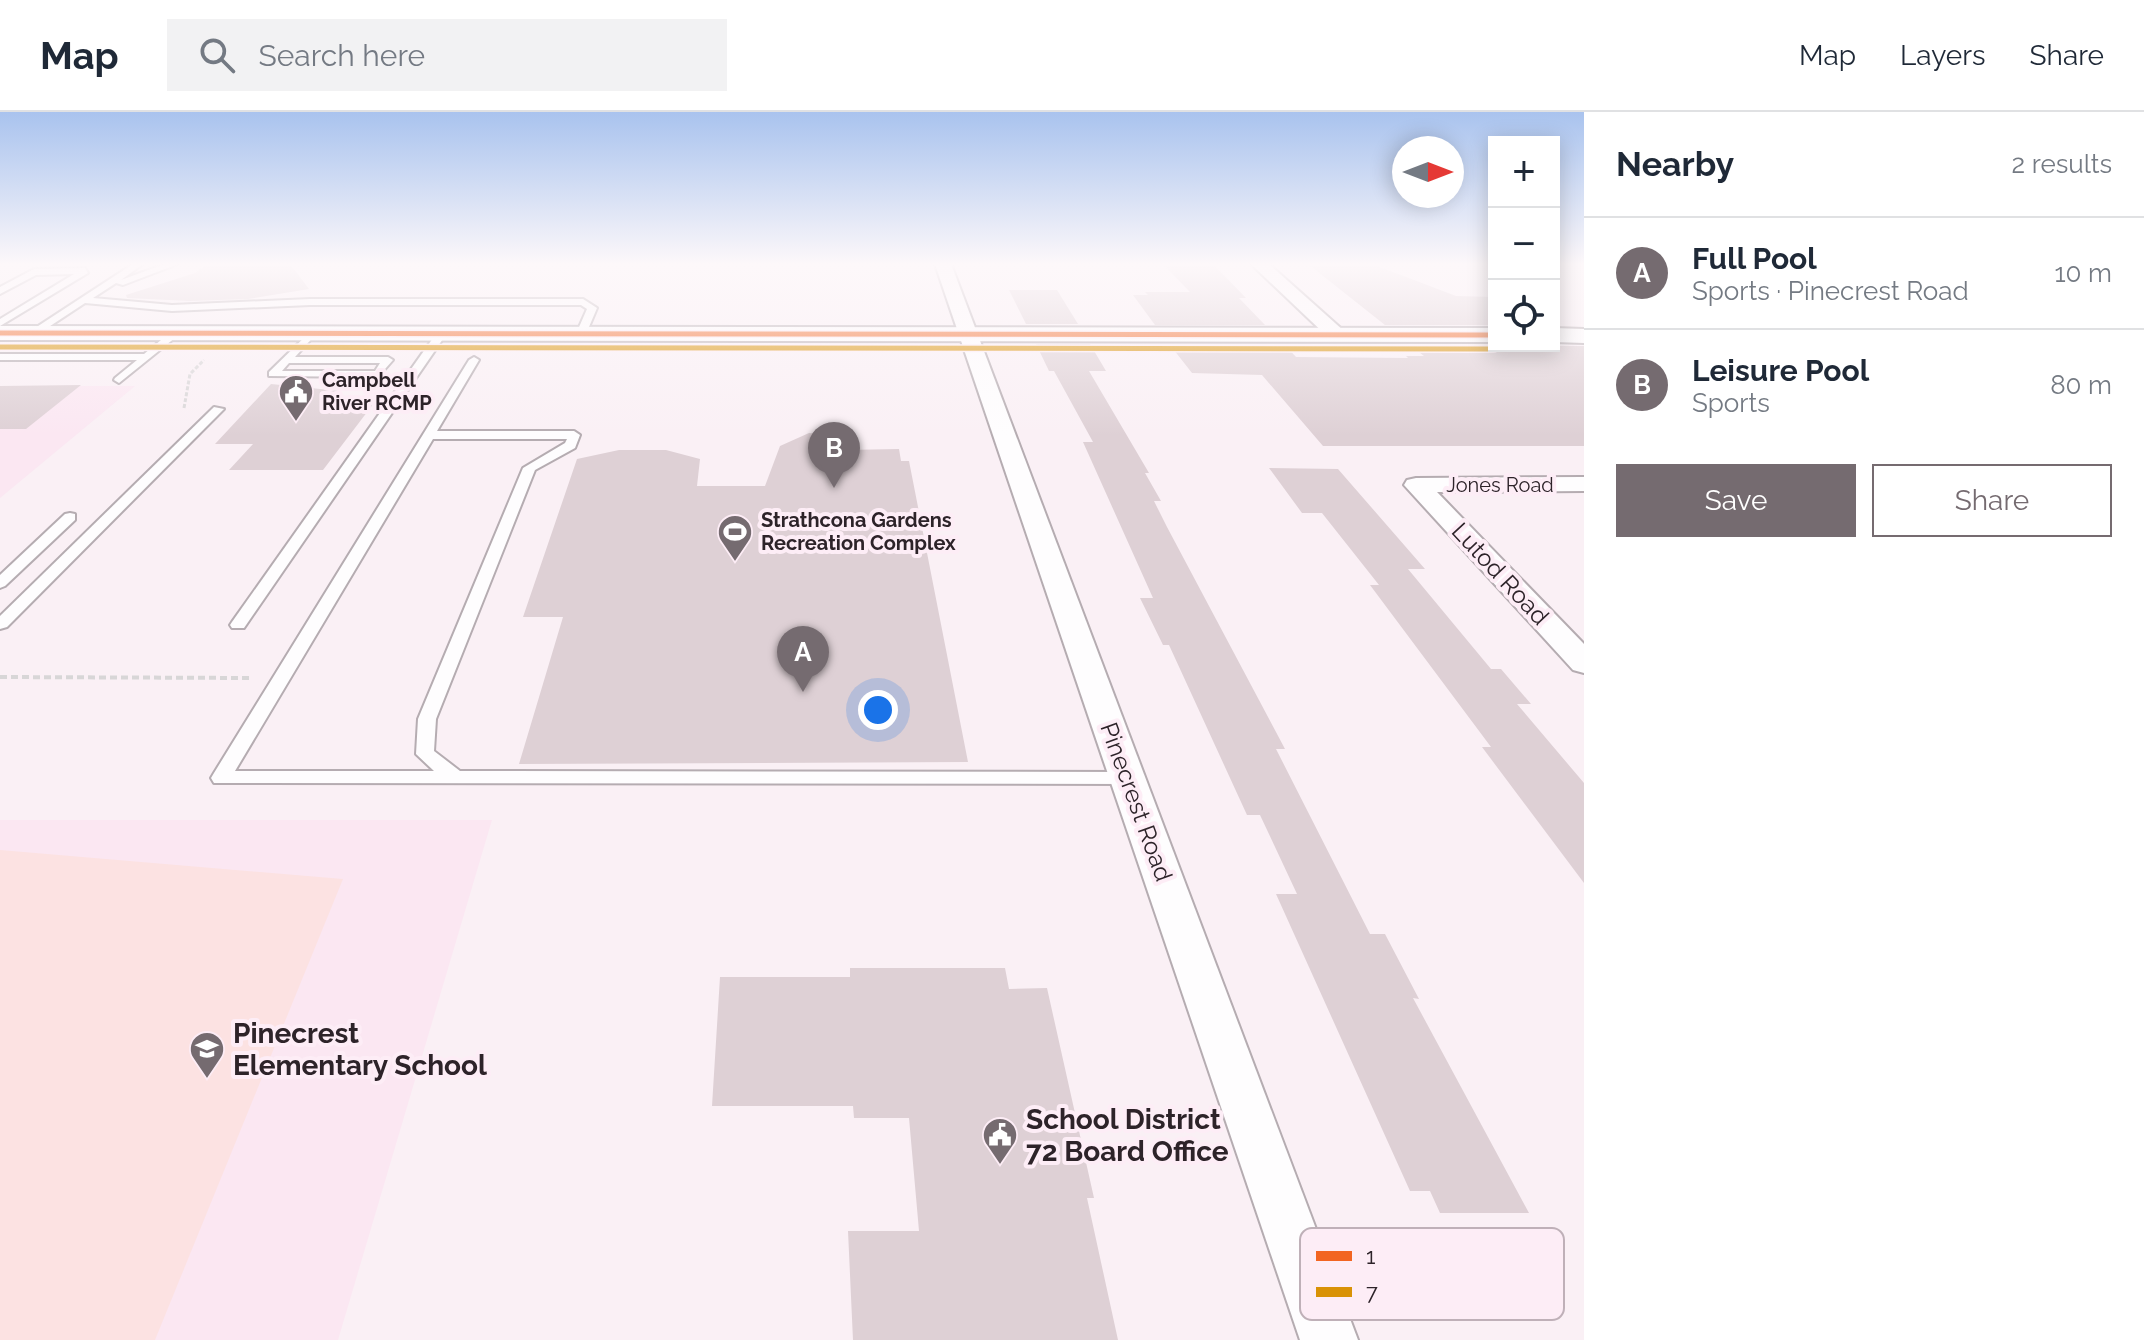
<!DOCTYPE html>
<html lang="en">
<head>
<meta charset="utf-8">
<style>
  :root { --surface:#fff; --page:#f2f2f3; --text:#1f2937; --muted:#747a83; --line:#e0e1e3; --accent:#756b70 }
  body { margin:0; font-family:Raleway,sans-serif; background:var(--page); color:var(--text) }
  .controls { position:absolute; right:24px; top:24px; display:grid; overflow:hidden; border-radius:0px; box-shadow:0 4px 20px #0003 }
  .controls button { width:72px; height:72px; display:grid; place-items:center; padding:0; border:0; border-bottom:2px solid var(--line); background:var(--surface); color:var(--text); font:40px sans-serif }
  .compass { position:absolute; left:1392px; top:24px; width:72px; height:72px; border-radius:50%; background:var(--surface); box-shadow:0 4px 20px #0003; rotate:90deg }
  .you { position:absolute; left:878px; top:598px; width:28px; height:28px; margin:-20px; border:6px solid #fff; border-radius:50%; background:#1a73e8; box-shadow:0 0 0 12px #1a73e833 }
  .badge { display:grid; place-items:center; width:52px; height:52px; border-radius:50%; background:var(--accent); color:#fff; font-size:26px; font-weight:700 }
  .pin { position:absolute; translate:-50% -66px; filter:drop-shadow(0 2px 4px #0008) }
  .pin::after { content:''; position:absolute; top:42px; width:28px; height:24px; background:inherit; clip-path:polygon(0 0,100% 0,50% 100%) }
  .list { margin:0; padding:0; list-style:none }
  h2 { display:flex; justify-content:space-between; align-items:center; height:104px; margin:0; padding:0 32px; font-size:34px }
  h2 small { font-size:26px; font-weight:400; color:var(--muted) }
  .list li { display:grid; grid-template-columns:52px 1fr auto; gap:24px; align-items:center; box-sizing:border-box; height:112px; padding:0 32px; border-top:2px solid var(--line) }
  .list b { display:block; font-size:30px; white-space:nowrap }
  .list p { margin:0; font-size:26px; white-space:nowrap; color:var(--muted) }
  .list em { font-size:26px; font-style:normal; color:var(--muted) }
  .actions { display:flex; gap:16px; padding:24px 32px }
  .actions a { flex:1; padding:18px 0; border:2px solid var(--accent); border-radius:0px; text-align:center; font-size:28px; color:var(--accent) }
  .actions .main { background:var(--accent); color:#fff }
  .icon { flex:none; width:44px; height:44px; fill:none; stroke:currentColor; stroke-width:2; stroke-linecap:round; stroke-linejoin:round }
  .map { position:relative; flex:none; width:1584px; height:1228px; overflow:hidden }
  header { display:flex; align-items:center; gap:48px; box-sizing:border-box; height:112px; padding:0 40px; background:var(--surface); border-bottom:2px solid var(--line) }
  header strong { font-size:38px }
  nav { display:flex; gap:44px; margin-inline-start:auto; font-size:28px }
  .search { width:560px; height:72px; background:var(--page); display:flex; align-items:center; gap:20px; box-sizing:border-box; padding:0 28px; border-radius:0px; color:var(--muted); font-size:30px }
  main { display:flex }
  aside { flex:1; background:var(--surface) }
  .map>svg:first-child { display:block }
  .built { fill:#fbe7f2 }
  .green { fill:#fce2e2 }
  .building { fill:#ded0d5 }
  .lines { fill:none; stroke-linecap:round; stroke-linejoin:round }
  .service-casing { stroke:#b5acb1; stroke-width:4 }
  .minor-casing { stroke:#b5acb1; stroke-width:4 }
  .secondary-casing { stroke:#b5acb1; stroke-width:4 }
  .path-far1 { stroke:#d8d6d7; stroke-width:3; stroke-dasharray:4 2; stroke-linecap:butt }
  .path { stroke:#d8d6d7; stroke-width:4; stroke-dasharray:7 4; stroke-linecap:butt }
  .service { fill:#fefdfe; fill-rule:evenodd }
  .minor { fill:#fefdfe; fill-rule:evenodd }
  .secondary { fill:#fefdfe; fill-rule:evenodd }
  .bus-1-casing { stroke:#fdedf6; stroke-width:8 }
  .bus-2-casing { stroke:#fdedf6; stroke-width:8 }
  .bus-1 { stroke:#f26522; stroke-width:5 }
  .bus-2 { stroke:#d99206; stroke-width:5 }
  .labels { text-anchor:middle; stroke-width:8; stroke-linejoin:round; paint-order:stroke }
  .far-poi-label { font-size:20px; font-weight:bold; fill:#2d2329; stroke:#fdedf6; text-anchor:start }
  .far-street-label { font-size:20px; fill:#2d2329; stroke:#fdedf6 }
  .street-label { font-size:24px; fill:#2d2329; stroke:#fdedf6 }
  .near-poi-label { font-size:28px; font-weight:bold; fill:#2d2329; stroke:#fdedf6; text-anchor:start }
  .key { fill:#fdedf6; stroke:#bfb0b8; stroke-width:2 }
  .key-label { font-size:22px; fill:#2d2329 }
</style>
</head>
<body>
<header>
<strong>Map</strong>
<div class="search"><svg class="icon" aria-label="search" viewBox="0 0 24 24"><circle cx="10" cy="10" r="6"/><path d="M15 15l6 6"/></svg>Search here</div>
<nav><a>Map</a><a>Layers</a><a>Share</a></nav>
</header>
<main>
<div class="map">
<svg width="1584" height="1228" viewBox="0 0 1584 1228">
  <rect width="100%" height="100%" fill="#faf0f5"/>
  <g class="built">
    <path d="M 0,274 L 135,274 L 0,386 Z"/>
    <path d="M 0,708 L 492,708 L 338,1228 L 0,1228 Z"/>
  </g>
  <path class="green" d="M 0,738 L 343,767 L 155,1228 L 0,1228 Z"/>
  <g class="building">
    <path d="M 207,152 L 290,152 L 309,177 L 248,187 L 190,189 L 127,186 L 126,183 L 195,161 Z"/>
    <path d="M 1163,152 L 1213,152 L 1246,186 L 1239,186 L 1265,213 L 1155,213 L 1133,183 L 1148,183 L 1145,180 L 1190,180 Z"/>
    <path d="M 1308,152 L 1372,152 L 1456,184 L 1494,185 L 1494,213 L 1385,213 Z"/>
    <path d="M 1009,178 L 1057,178 L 1078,212 L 1026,212 Z"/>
    <path d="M 1036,232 L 1090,232 L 1106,259 L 1089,259 L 1149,361 L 1145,361 L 1161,389 L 1154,389 L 1167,415 L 1285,637 L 1276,637 L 1370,822 L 1385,822 L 1419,887 L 1413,886 L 1529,1101 L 1440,1101 L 1430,1079 L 1410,1079 L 1276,782 L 1297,782 L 1260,703 L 1247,703 L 1169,533 L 1163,533 L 1140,486 L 1153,486 L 1083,330 L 1093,330 L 1054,259 L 1049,259 Z"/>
    <path d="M 1170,233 L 1285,233 L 1296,245 L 1408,246 L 1406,244 L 1424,244 L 1410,233 L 1584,234 L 1584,334 L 1323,334 L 1262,263 L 1192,261 Z"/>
    <path d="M 271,272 L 340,279 L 331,291 L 374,291 L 323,358 L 229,358 L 253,332 L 215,332 Z"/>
    <path d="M 81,273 L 26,317 L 0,317 L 0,274 Z"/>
    <path d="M 809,321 L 843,324 L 845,338 L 899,337 L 901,349 L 909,349 L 968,650 L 519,652 L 563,505 L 523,505 L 577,347 L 619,338 L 666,338 L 700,347 L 697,374 L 765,374 L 780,334 Z"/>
    <path d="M 1269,356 L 1338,357 L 1425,457 L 1408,457 L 1491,557 L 1501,557 L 1531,592 L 1517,592 L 1584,671 L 1584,771 L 1482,635 L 1491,635 L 1370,473 L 1379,473 L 1322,401 L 1302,401 Z"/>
    <path d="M 850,856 L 1005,856 L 1009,877 L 1047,876 L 1094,1086 L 1087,1086 L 1118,1228 L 853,1228 L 848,1119 L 919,1119 L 909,1006 L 854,1006 L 853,994 L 712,994 L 720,865 L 850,865 Z"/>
  </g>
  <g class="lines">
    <defs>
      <g id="service">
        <path d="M 133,152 L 143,152 L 121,168 L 165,152 L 178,152 L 123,173 L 116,171 L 93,186 L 172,193 L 310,187 L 583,187 L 597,196 L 586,222 L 581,225 L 576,222 L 587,197 L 581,193 L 310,193 L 172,199 L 85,191 L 38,222 L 29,220 Z"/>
        <path d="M 85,156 L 88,161 L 0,214 L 0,207 L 74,162 L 36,163 L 0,182 L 0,175 L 34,157 Z"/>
        <path d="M 313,217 L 318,220 L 295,245 L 388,245 L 393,248 L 378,265 L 269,264 L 269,260 ZM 289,251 L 380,251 L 375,259 L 282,259 Z"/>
        <path d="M 172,219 L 181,221 L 119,271 L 114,268 L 115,266 L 137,248 L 0,248 L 0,242 L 144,242 Z"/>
        <path d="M 438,219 L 447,221 L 244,516 L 232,516 L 230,513 L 232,510 Z"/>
        <path d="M 474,245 L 479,248 L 437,319 L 574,319 L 580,323 L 575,336 L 535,358 L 436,607 L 434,639 L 460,659 L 1128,660 L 1135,662 L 1138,667 L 1135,672 L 214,671 L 211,666 L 214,661 L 469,248 ZM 433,327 L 567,327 L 565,331 L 523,356 L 418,607 L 416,642 L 434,659 L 235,659 Z"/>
        <path d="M 214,295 L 224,297 L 7,515 L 0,517 L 0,504 Z"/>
        <path d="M 70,401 L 75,402 L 75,408 L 5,474 L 0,476 L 0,463 L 65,402 Z"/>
      </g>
      <g id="minor">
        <path d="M 935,152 L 951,152 L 1358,1228 L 1300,1228 Z"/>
        <path d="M 1251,152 L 1269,152 L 1344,219 L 1346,223 L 1344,227 L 1330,227 Z"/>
        <path d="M 1584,365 L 1584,379 L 1437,380 L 1584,532 L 1584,561 L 1573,558 L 1404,373 L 1407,368 L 1416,366 Z"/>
      </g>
      <g id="secondary">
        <path d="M 0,214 L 1494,216 L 1494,230 L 0,228 Z"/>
        <path d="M 1554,216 L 1584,217 L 1584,231 L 1554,230 Z"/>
      </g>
    </defs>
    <use href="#service" class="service-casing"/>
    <use href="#minor" class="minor-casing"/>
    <use href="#secondary" class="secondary-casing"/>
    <path class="path-far1" d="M 184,296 L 190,262 L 204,248"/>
    <path class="path" d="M 0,565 L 251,566"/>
    <use href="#service" class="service"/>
    <use href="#minor" class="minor"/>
    <use href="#secondary" class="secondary"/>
    <defs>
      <path id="bus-1" d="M 0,221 L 1494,223"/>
      <path id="bus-2" d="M 0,235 L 1494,237"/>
    </defs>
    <use href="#bus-1" class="bus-1-casing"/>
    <use href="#bus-2" class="bus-2-casing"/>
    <use href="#bus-1" class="bus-1"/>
    <use href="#bus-2" class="bus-2"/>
  </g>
  <linearGradient id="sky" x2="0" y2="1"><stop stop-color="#a9c3ee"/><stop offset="0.47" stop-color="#fdf8fa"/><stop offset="1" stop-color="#fdf8fa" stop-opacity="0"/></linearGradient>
  <rect width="1584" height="324" fill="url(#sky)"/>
  <defs>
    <symbol id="civic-pin" viewBox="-11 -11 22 30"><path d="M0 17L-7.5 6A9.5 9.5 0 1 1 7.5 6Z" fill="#756b70" stroke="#fdedf6"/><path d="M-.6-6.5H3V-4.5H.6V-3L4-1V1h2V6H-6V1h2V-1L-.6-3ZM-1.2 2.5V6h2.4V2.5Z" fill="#fff"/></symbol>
    <symbol id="stadium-pin" viewBox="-11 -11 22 30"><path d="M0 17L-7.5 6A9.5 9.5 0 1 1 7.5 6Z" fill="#756b70" stroke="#fdedf6"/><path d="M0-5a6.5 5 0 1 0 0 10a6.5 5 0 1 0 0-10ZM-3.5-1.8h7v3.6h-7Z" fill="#fff"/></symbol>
    <symbol id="school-pin" viewBox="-11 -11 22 30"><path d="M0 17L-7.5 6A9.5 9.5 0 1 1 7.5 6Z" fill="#756b70" stroke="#fdedf6"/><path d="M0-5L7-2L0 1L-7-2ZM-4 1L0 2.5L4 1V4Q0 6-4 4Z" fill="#fff"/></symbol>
  </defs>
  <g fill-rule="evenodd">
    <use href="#civic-pin" x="276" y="260" width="40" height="54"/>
    <use href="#stadium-pin" x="715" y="400" width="40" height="54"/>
    <use href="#school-pin" x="187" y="917" width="40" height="54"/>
    <use href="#civic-pin" x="980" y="1003" width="40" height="54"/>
  </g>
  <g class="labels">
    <g class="far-poi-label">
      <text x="322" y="275">Campbell<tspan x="322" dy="23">River RCMP</tspan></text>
      <text x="761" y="415">Strathcona Gardens<tspan x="761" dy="23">Recreation Complex</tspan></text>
    </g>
    <g class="far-street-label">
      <text x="1500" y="380">Jones Road</text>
    </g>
    <g class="street-label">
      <text transform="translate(1500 462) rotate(47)" y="8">Lutod Road</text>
      <text transform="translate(1136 690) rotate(70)" y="8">Pinecrest Road</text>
    </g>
    <g class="near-poi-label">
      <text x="233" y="931">Pinecrest<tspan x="233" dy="32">Elementary School</tspan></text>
      <text x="1026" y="1017">School District<tspan x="1026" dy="32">72 Board Office</tspan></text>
    </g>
  </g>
  <rect x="1300" y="1116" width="264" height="92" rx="12" class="key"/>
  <rect x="1316" y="1139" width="36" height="10" fill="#f26522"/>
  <rect x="1316" y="1175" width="36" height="10" fill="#d99206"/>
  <g class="key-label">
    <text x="1366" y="1152">1</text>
    <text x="1366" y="1188">7</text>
  </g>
</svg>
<div class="controls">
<button>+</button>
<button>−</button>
<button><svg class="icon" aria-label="locate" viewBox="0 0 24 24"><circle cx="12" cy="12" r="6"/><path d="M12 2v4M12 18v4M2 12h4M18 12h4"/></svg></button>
</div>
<svg class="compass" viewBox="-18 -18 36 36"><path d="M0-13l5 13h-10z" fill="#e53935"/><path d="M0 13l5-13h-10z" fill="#747a83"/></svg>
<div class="you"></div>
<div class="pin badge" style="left:803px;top:580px">A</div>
<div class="pin badge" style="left:834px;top:376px">B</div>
</div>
<aside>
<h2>Nearby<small>2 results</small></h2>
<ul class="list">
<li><span class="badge">A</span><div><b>Full Pool</b><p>Sports · Pinecrest Road</p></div><em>10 m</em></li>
<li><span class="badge">B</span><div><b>Leisure Pool</b><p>Sports</p></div><em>80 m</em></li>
</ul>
<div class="actions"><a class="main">Save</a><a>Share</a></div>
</aside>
</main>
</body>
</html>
